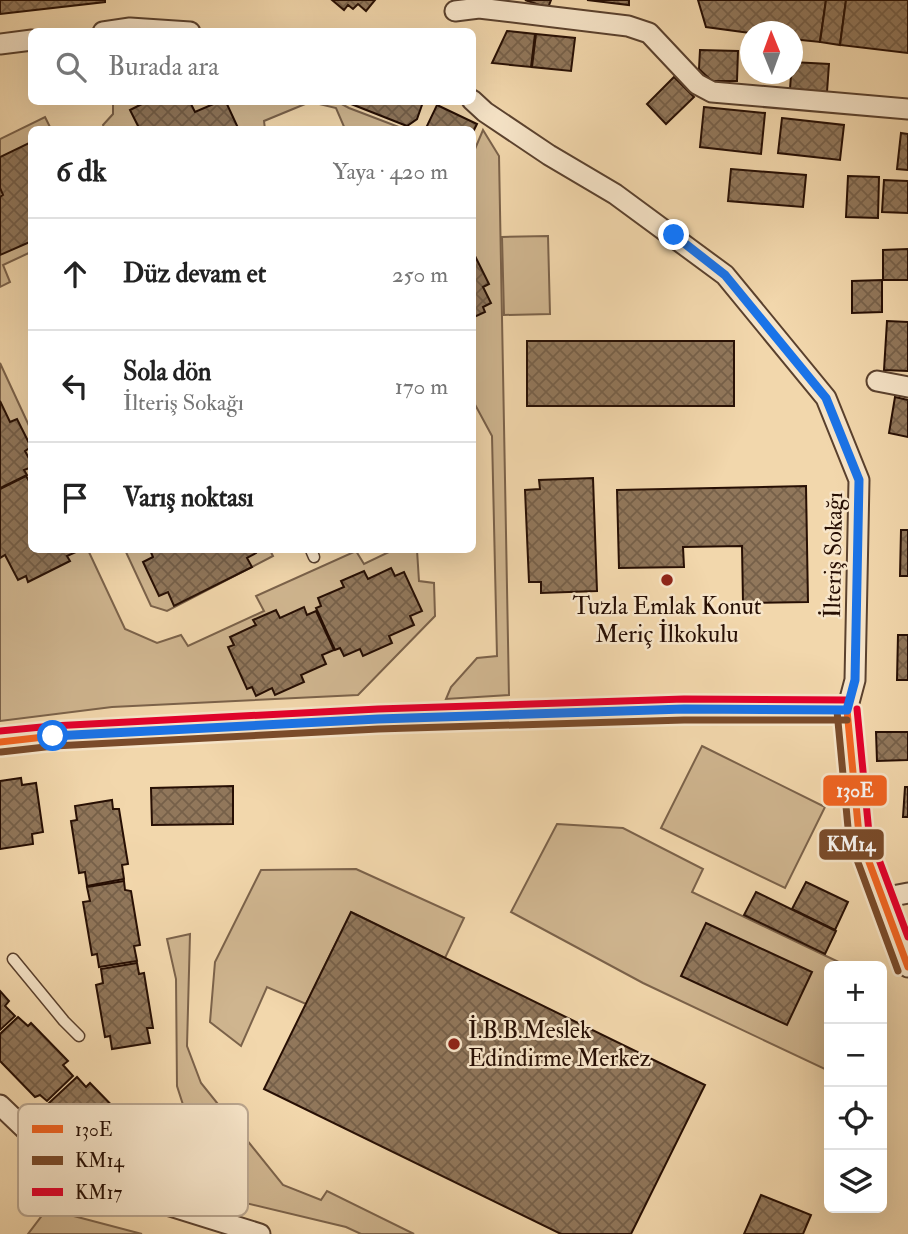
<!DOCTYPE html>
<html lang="tr">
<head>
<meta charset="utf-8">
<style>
  :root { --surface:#fff; --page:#f2f2f2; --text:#222; --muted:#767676; --line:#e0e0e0 }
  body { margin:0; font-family:"IM FELL Double Pica",serif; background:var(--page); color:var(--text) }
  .controls { position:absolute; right:21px; bottom:21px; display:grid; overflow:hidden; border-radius:10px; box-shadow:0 7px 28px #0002 }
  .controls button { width:63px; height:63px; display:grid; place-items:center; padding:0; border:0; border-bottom:2px solid var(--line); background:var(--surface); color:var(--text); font:35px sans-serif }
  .compass { position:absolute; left:740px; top:21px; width:63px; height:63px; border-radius:50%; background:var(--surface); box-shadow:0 7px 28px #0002; rotate:359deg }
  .stop { position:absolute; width:21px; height:21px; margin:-16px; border:5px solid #1a73e8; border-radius:50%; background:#fff }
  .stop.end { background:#1a73e8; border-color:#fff; box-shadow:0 2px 7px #0008 }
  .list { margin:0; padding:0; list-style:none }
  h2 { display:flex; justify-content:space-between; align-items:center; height:91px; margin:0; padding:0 28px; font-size:30px }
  h2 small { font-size:23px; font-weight:400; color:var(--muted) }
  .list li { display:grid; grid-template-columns:46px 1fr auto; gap:21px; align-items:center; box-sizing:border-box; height:112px; padding:0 28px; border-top:2px solid var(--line) }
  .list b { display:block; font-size:26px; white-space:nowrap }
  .list p { margin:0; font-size:23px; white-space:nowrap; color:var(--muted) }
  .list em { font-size:23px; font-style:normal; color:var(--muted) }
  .icon { flex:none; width:38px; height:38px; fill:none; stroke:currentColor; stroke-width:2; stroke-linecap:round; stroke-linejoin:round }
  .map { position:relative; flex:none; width:908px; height:1234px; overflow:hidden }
  .search { position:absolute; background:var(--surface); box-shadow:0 7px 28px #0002; left:28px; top:28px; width:448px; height:77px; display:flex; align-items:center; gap:18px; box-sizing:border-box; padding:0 24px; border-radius:10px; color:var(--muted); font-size:26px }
  .panel { position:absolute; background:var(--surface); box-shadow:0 7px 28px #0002; left:28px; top:126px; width:448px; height:427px; border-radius:10px }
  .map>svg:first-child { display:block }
  .green { fill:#cfb58f; stroke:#7b624a; stroke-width:2 }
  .building { fill:url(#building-cross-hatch); stroke:#270f04; stroke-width:2 }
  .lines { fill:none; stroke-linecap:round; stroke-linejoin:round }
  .lane-casing { stroke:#5a412e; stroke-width:13 }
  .street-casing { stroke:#5a412e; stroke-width:23 }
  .lane { stroke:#f7e5c9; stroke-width:10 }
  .street { stroke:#f7e5c9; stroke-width:19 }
  .bus-1-casing { stroke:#f7e5c9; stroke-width:12 }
  .bus-2-casing { stroke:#f7e5c9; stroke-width:12 }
  .bus-3-casing { stroke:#f7e5c9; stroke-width:12 }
  .bus-1 { stroke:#f26522; stroke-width:7 }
  .bus-2 { stroke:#7a4b2a; stroke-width:7 }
  .bus-3 { stroke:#e4002b; stroke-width:7 }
  .route { stroke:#1a73e8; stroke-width:9 }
  .poi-dot { fill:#8f2418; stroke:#f7e5c9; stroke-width:2.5 }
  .labels { text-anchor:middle; stroke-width:5; stroke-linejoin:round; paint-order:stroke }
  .street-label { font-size:24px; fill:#270f04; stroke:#f7e5c9 }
  .poi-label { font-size:24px; fill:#270f04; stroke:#f7e5c9 }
  .key { fill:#f7e5c9; stroke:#b9a58e; stroke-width:2 }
  .key-label { font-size:19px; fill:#270f04 }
  .line-badge { stroke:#f7e5c9; stroke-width:2.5 }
  .badge-label { font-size:19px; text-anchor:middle; font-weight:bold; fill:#fff }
</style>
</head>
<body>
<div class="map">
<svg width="908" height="1234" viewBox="0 0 908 1234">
  <defs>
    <pattern id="building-cross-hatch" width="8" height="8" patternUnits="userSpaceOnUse" patternTransform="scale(1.75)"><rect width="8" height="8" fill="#91775b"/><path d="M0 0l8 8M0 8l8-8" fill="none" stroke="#766049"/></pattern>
  </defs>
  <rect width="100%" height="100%" fill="#f2d7ac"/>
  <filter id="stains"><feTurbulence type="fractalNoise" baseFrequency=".00286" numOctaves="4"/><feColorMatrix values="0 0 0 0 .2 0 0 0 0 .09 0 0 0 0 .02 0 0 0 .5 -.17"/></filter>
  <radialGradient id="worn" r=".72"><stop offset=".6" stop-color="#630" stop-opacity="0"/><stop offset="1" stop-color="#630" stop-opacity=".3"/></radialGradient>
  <g class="green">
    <path d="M 113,102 L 310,102 L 264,121 L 265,129 L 105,130 L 103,125 L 113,114 Z"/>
    <path d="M 311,102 L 338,102 L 349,108 L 404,129 L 345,129 L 336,108 Z"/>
    <path d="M 45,117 L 51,129 L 32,130 L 31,252 L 3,265 L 10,282 L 0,287 L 0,139 Z"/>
    <path d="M 483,130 L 499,156 L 509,695 L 446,699 L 451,687 L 477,658 L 497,656 L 492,436 L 472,399 L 472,156 Z"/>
    <path d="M 548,236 L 550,314 L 504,315 L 502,237 Z"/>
    <path d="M 0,363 L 31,430 L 32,550 L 88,550 L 125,629 L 157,643 L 181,635 L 188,646 L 264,611 L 256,596 L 356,551 L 364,564 L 393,550 L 417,550 L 419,581 L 434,583 L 435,616 L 358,695 L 112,707 L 0,721 Z"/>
    <path d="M 125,550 L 270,550 L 273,556 L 167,611 L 151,606 Z"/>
    <path d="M 702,746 L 825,807 L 785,888 L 661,828 Z"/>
    <path d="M 557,824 L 623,828 L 703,869 L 692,892 L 847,966 L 829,966 L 829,1071 L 643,983 L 511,912 Z"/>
    <path d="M 356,869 L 464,918 L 445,958 L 351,912 L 306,1004 L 267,987 L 241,1046 L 210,1022 L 215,962 L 261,870 Z"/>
    <path d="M 190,934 L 187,1046 L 201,1083 L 283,1185 L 321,1200 L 327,1191 L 414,1234 L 361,1234 L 346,1227 L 212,1195 L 177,1086 L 176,979 L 167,939 Z"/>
    <path d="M 47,1209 L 142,1234 L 28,1234 Z"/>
  </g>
  <g class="building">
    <path d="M 0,0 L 105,0 L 105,2 L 0,14 Z"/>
    <path d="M 332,0 L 375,0 L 366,11 L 358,4 L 353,9 L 348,5 L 344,10 Z"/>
    <path d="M 525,0 L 551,0 L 548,8 Z"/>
    <path d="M 587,0 L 629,0 L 629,5 Z"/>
    <path d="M 698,0 L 826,0 L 820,42 L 792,39 L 792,32 L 750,33 L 706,27 Z"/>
    <path d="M 826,0 L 846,0 L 840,45 L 820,42 Z"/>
    <path d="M 846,0 L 908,0 L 908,53 L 840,45 Z"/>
    <path d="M 507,31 L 535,34 L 531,67 L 492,63 Z"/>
    <path d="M 536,34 L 575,38 L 571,71 L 532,67 Z"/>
    <path d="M 700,50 L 738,51 L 737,81 L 712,81 L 699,69 Z"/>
    <path d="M 792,62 L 829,64 L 827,92 L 790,89 Z"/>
    <path d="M 674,77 L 694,97 L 666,124 L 647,104 Z"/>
    <path d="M 141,102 L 190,102 L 195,112 L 218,102 L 226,102 L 239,130 L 140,130 L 130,110 L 142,104 Z"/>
    <path d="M 346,102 L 423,102 L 417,119 L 407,126 Z"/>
    <path d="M 437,105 L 477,124 L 472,134 L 472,130 L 426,128 Z"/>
    <path d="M 704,107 L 765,113 L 761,154 L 700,147 Z"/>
    <path d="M 782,118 L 844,125 L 840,160 L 778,153 Z"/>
    <path d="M 901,133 L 908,134 L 908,170 L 897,169 Z"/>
    <path d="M 29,143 L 32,150 L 32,241 L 0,255 L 0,197 L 3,195 L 0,188 L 0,157 Z"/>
    <path d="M 731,169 L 806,175 L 803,207 L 728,201 Z"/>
    <path d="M 848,176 L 879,177 L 878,218 L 846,217 Z"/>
    <path d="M 884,180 L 908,181 L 908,213 L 882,212 Z"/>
    <path d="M 908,249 L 908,280 L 883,280 L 883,250 Z"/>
    <path d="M 475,256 L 489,284 L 483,287 L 491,303 L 483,307 L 485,312 L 472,318 L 472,257 Z"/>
    <path d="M 882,280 L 882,312 L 852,313 L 852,281 Z"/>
    <path d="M 887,321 L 908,322 L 908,371 L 884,370 Z"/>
    <rect x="527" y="341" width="207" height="65"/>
    <path d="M 895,397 L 908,400 L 908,437 L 889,433 Z"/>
    <path d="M 0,401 L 10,422 L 17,419 L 31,447 L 25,451 L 32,464 L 32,467 L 24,470 L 27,475 L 0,488 Z"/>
    <path d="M 26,476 L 32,486 L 32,550 L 74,550 L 76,552 L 67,556 L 70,561 L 28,582 L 26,576 L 18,580 L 5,555 L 0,558 L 0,489 Z"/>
    <path d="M 593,478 L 597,591 L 541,593 L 541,582 L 529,582 L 525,490 L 540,489 L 539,480 Z"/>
    <path d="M 806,486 L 808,602 L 743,603 L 742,546 L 683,547 L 684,567 L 619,568 L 617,490 Z"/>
    <path d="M 901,530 L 908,530 L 908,576 L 900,576 Z"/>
    <path d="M 150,550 L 255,550 L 256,553 L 247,558 L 252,567 L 174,606 L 168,592 L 159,596 L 143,562 L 153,557 Z"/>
    <path d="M 391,568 L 395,576 L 404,572 L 422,611 L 410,616 L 414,625 L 389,636 L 392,643 L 363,656 L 360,649 L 344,656 L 340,648 L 335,650 L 316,608 L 321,606 L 318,598 L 344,587 L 341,581 L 364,571 L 368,579 Z"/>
    <path d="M 304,607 L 307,615 L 316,611 L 334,650 L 322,655 L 326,664 L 301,675 L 304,682 L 275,695 L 272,688 L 256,696 L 252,687 L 247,689 L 228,647 L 234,645 L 230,637 L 256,625 L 253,620 L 276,610 L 280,618 Z"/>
    <path d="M 898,635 L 908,635 L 908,680 L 897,680 Z"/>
    <path d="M 876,732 L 908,732 L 908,760 L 877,761 Z"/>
    <path d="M 21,778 L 22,785 L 36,783 L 43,832 L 32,834 L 33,844 L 0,849 L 0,781 Z"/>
    <path d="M 233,786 L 233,824 L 152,825 L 151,788 Z"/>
    <path d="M 905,787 L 908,787 L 908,817 L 903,817 Z"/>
    <path d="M 112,800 L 113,809 L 119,809 L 128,864 L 122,865 L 124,879 L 87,886 L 85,872 L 79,873 L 71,821 L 77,820 L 75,806 Z"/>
    <path d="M 124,881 L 125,890 L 131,891 L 140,945 L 134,946 L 137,961 L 99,967 L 97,954 L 92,955 L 83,902 L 90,901 L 87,887 Z"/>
    <path d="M 806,882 L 848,902 L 835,930 L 792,909 Z"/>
    <path d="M 756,892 L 836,931 L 825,954 L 744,915 Z"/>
    <path d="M 351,912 L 705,1085 L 631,1234 L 561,1234 L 264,1089 Z"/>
    <path d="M 706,923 L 812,972 L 787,1025 L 681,976 Z"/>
    <path d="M 137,963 L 139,974 L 144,973 L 153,1028 L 147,1028 L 150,1043 L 112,1049 L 110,1036 L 105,1037 L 96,985 L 103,983 L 101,969 Z"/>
    <path d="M 0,991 L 9,1001 L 5,1006 L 15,1016 L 0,1030 Z"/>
    <path d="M 18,1017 L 28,1026 L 31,1023 L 68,1061 L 63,1065 L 73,1076 L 47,1101 L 40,1095 L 35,1097 L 0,1061 L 0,1034 Z"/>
    <path d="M 77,1077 L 86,1087 L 90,1083 L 127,1121 L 122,1126 L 132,1136 L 105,1161 L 99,1155 L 94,1157 L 56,1117 L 60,1114 L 49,1103 Z"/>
    <path d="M 761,1195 L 811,1215 L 803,1234 L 744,1234 Z"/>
  </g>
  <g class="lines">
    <defs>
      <g id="lane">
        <path d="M 311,550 L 314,557"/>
        <path d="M 13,959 L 64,1021 L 79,1036"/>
      </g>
      <g id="street">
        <path d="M 455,11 L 479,8 L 628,26 L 649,33 L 697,84 L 712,92 L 908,109"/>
        <path d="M 103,32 L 130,28 L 190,32"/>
        <path d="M 0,44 L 32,40"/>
        <path d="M 472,100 L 485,112 L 549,155 L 615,194 L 725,275 L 826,398 L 859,480 L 855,680 L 847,710 L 859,835 L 908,967"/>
        <path d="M 877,381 L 908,387"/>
        <path d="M 0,742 L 53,736 L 378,719 L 684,709 L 847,710"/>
        <path d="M 882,898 L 908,893"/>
        <path d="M 0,1105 L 74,1176 L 260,1234"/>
      </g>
    </defs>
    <use href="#lane" class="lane-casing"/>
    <use href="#street" class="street-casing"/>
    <use href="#lane" class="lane"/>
    <use href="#street" class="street"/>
    <defs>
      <g id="bus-1">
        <path d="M 847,710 L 859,835 L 908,967"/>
        <path d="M 0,742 L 53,736 L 378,719 L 684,709 L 847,710"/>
      </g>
      <g id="bus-2">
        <path d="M 837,711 L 849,838 L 898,971"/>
        <path d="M 1,752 L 54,746 L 378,729 L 684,720 L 847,720"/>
      </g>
      <g id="bus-3">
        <path d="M 857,709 L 869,833 L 908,937"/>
        <path d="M 0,731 L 52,726 L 378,709 L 684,699 L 847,700"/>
      </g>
    </defs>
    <use href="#bus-1" class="bus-1-casing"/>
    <use href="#bus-2" class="bus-2-casing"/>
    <use href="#bus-3" class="bus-3-casing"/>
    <use href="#bus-1" class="bus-1"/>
    <use href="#bus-2" class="bus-2"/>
    <use href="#bus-3" class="bus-3"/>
  </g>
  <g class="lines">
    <path class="route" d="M 53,736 L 378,719 L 684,709 L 847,710 L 855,680 L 859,480 L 826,398 L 725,275 L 674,235"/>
  </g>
  <g class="poi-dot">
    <circle cx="667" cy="580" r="7"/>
    <circle cx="454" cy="1044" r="7"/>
  </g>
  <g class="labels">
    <g class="street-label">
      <text transform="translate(833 555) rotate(-89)" y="8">İlteriş Sokağı</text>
    </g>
    <g class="poi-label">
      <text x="667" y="614">Tuzla Emlak Konut<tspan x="667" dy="28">Meriç İlkokulu</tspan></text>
      <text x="468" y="1038" text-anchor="start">İ.B.B.Meslek<tspan x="468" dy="28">Edindirme Merkez</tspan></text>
    </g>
  </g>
  <rect x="18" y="1104" width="230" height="112" rx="10" class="key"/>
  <rect x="32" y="1125" width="31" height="8" fill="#f26522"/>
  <rect x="32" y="1156" width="31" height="9" fill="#7a4b2a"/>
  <rect x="32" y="1188" width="31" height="8" fill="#e4002b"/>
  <g class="key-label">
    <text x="75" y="1136">130E</text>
    <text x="75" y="1167">KM14</text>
    <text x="75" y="1199">KM17</text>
  </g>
  <g class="line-badge">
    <rect x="822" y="774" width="66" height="33" rx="7" fill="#f26522"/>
    <rect x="818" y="828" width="67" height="33" rx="7" fill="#7a4b2a"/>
  </g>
  <g class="badge-label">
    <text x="855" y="797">130E</text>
    <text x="851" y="851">KM14</text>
  </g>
  <rect width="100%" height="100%" filter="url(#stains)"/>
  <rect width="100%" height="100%" fill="url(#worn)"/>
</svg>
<div class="controls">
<button>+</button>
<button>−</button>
<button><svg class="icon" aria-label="locate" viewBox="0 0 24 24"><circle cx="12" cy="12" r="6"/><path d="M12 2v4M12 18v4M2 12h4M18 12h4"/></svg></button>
<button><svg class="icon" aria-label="layers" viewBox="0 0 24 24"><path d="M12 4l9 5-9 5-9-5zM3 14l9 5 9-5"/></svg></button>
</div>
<svg class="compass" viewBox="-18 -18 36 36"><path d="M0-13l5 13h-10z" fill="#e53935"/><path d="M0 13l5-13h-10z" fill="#767676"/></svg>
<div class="stop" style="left:53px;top:736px"></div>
<div class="stop end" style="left:674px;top:235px"></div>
<div class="search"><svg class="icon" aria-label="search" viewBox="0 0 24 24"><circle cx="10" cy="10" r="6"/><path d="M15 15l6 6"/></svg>Burada ara</div>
<section class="panel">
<h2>6 dk<small>Yaya · 420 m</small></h2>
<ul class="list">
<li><svg class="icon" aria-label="ahead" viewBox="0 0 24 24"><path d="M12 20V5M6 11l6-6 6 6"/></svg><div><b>Düz devam et</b></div><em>250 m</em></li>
<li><svg class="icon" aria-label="left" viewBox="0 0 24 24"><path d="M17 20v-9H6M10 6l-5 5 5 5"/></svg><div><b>Sola dön</b><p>İlteriş Sokağı</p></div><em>170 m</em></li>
<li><svg class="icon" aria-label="arrive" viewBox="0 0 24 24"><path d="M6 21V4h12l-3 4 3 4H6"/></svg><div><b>Varış noktası</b></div></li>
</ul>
</section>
</div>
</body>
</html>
